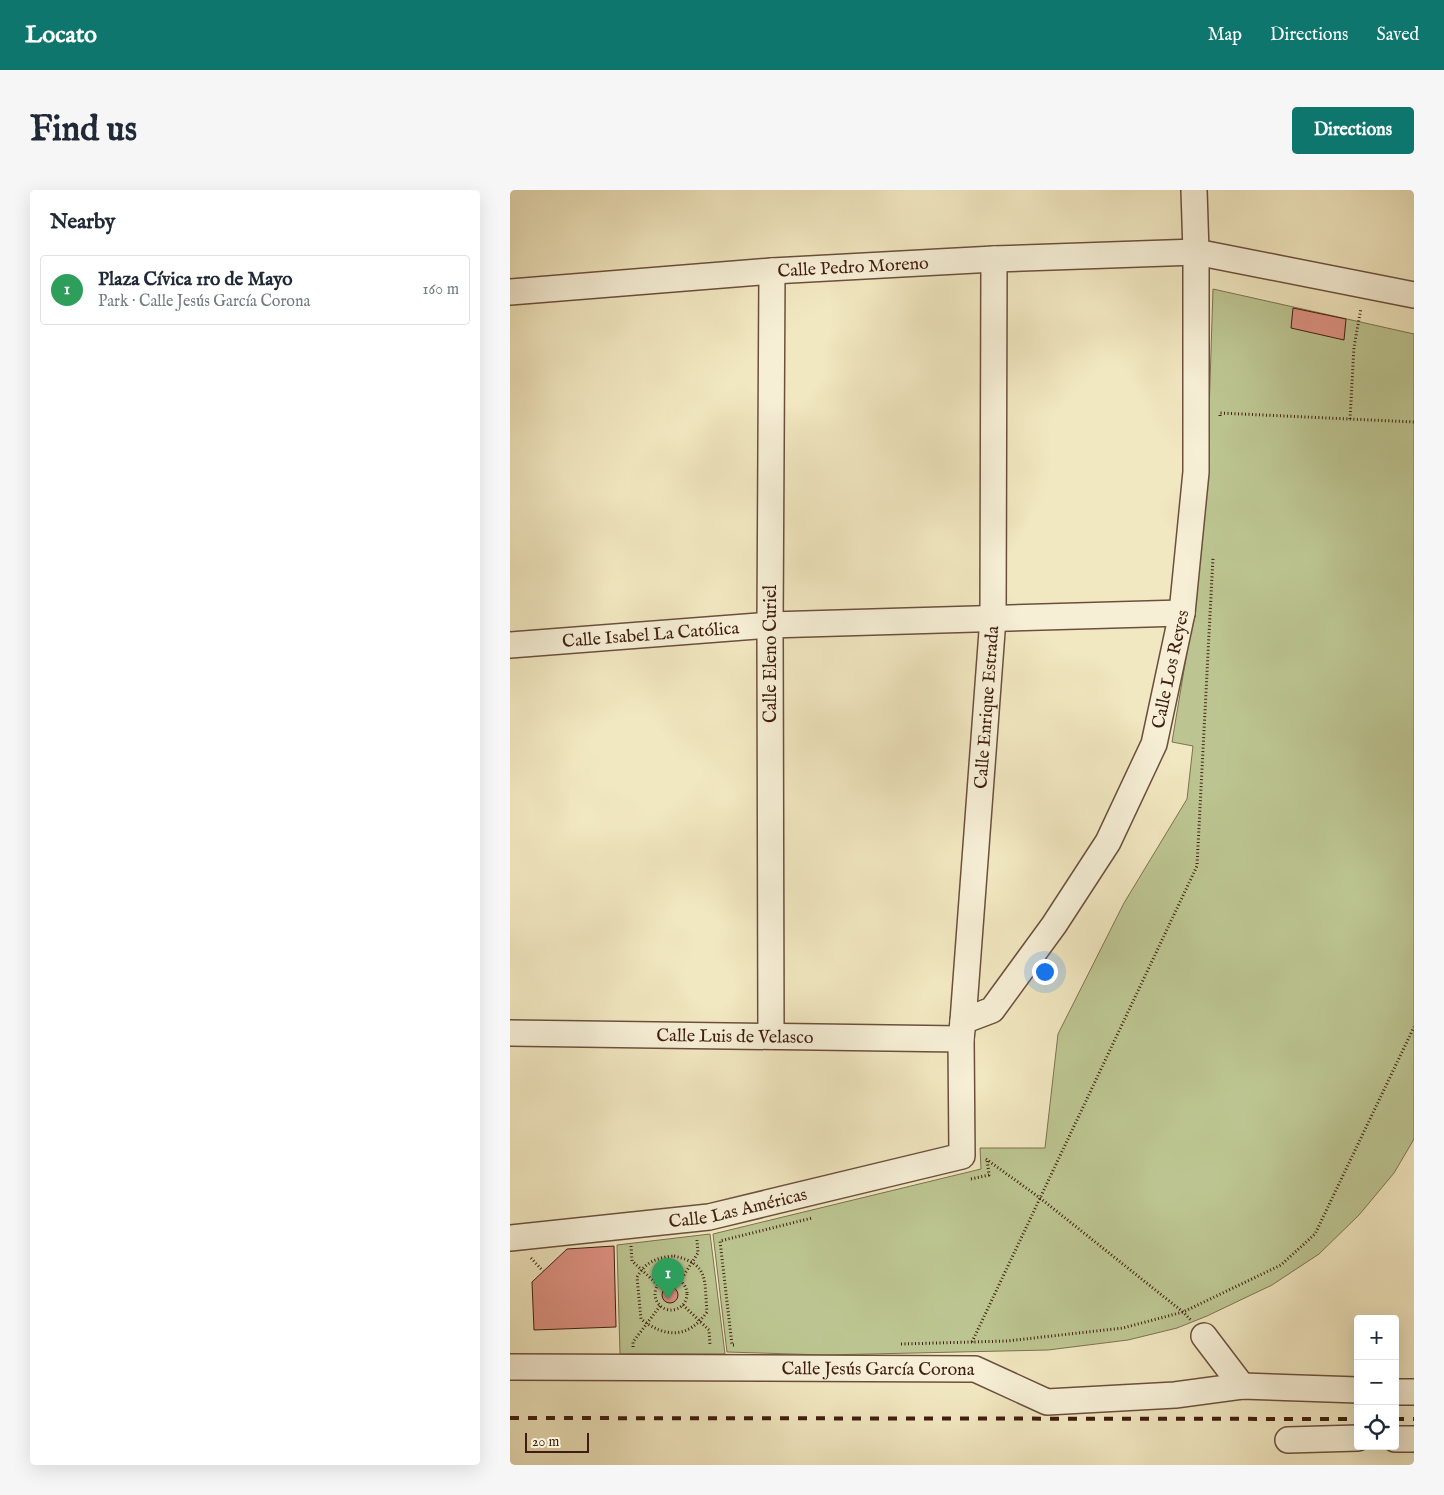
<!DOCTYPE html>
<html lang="en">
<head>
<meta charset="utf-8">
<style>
  :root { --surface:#fff; --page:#f6f6f7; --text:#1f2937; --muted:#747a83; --line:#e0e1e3; --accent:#0f766e }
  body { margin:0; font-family:"IM FELL English",serif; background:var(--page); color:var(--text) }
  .controls { position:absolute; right:15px; bottom:15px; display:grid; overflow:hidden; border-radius:5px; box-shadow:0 5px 20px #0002 }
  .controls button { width:45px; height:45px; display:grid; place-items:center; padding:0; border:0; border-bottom:1px solid var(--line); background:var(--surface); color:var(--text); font:25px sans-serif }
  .scale { position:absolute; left:15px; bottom:12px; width:64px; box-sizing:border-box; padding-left:5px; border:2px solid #401d10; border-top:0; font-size:14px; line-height:18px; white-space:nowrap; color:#401d10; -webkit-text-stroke:4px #f6efd6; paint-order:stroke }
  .you { position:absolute; left:534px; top:781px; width:18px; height:18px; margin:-12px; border:4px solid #fff; border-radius:50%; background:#1a73e8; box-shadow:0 0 0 8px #1a73e833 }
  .badge { display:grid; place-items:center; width:32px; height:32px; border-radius:50%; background:var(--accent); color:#fff; font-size:16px; font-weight:700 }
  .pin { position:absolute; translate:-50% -41px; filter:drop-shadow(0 1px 2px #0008) }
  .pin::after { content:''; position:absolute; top:26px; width:18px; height:15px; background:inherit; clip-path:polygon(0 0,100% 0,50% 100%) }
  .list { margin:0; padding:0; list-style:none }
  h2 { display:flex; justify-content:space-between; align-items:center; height:65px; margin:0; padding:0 20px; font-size:21px }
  h2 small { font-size:16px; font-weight:400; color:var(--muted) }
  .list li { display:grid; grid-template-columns:32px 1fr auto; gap:15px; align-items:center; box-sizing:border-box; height:70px; margin:0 10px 10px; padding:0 10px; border:1px solid var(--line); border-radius:5px }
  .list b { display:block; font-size:19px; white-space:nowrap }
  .list p { margin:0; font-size:16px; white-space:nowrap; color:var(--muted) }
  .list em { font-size:16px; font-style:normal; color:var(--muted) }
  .icon { flex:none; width:28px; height:28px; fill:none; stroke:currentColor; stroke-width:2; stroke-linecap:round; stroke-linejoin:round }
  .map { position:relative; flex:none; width:904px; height:1275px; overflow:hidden; border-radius:5px }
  header { display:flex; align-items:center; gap:30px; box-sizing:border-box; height:70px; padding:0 25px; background:var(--accent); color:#fff }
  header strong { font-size:24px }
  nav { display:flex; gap:28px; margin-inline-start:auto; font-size:18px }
  .intro { display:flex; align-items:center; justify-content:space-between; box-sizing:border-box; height:120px; padding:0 30px }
  h1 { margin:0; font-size:35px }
  .button { padding:12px 22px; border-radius:5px; background:var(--accent); color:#fff; font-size:18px; font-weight:700 }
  main { display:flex; gap:30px; padding:0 30px }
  aside { flex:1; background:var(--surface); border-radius:5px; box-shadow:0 5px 20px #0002 }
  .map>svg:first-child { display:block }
  .green { fill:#bcc591; stroke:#7e7150 }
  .building { fill:#de9282; stroke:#401d10 }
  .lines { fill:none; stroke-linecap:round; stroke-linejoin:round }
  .minor-casing { stroke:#6c503c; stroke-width:28 }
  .path { stroke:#401d10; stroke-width:3; stroke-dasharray:1 2.5; stroke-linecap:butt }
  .minor { stroke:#f6efd6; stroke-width:25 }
  .rail { stroke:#401d10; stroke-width:4; stroke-dasharray:9 9; stroke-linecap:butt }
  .labels { text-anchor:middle; stroke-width:4.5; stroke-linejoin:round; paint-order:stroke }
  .street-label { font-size:18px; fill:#401d10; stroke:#f6efd6 }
</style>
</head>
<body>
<header>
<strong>Locato</strong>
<nav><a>Map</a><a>Directions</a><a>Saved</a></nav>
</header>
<div class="intro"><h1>Find us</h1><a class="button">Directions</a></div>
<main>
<aside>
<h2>Nearby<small></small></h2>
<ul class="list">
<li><span class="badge" style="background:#2e9e5b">1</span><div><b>Plaza Cívica 1ro de Mayo</b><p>Park · Calle Jesús García Corona</p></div><em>160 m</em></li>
</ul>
</aside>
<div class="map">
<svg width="904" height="1275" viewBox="0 0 904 1275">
  <rect width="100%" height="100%" fill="#f1e7c0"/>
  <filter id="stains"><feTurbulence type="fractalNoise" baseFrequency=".004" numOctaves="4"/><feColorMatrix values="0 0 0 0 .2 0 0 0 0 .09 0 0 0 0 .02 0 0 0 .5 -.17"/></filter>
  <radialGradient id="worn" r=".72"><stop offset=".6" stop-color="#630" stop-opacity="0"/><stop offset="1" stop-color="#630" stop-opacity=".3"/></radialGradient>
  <g class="green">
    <path d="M 703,99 L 904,144 L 904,949 L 884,983 L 849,1025 L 809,1064 L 762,1095 L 697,1126 L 667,1138 L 618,1150 L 538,1160 L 315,1165 L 217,1162 L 203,1044 L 471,979 L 470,958 L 535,958 L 548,844 L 614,713 L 677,609 L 683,556 L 662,552 L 683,426 L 697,285 Z"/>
    <path d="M 200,1044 L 215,1164 L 110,1164 L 107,1055 Z"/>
  </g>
  <g class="building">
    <path d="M 783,118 L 836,129 L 834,150 L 781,138 Z"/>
    <path d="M 104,1056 L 106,1137 L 24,1140 L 22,1092 L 57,1059 Z"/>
    <circle cx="160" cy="1105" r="8"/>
  </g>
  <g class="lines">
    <defs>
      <g id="minor">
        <path id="s1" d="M 0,102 L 262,81 L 484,69 L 686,62 L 904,105"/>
        <path id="s2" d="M 0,455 L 260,435 L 672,423"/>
        <path id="s3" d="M 453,831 L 482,820 L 544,735 L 598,652 L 644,554 L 672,423 L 686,282 L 686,62 L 684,0"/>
        <path id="s4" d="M 0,843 L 451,849"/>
        <path d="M 261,846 L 260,435 L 262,81"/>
        <path id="s5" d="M 0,1048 L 199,1027 L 452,966 L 451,849 L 453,831 L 483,428 L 484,69"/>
        <path d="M 694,1146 L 732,1196"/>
        <path id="s6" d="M 0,1177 L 465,1179 L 537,1212 L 665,1205 L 732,1196 L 848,1200"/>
        <path d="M 885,1202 L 904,1202"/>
        <path d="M 885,1249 L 904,1249"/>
        <path d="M 778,1250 L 848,1248"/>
      </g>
    </defs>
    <use href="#minor" class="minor-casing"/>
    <g class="path">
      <path d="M 710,226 L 710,223 L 904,232"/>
      <path d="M 840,229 L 844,157 L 851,118"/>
      <path d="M 476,969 L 530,1008 L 673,1122 L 681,1130"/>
      <path d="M 461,989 L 479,985 L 477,969"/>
      <path d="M 121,1056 L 122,1071 L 148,1095"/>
      <path d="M 164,1066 C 200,1074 194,1091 197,1122 C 178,1149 155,1148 131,1129 L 127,1087 C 135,1072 148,1067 164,1066 Z"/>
      <path d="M 21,1068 L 33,1081"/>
      <circle cx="161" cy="1104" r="16"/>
      <path d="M 170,1091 L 188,1063 L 187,1050"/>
      <path d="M 173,1115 L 199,1140 L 200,1155"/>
      <path d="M 462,1152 L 687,676 L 703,367"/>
      <path d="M 391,1154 L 497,1151 L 613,1138 L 673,1122 L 771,1075 L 805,1044 L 904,837"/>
      <path d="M 224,1155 L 222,1155 L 210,1051 L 302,1028"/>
      <path d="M 123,1157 L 123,1152 L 150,1116"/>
    </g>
    <use href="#minor" class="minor"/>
    <g class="rail">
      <path d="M 0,1228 L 848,1229"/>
      <path d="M 885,1229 L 904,1229"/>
    </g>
  </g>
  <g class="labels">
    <g class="street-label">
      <text dy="6" stroke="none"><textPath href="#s1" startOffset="344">Calle Pedro Moreno</textPath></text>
      <text dy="6" stroke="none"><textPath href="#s2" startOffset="141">Calle Isabel La Católica</textPath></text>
      <text transform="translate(260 464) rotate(-90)" y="6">Calle Eleno Curiel</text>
      <text dy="6" stroke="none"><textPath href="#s3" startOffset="420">Calle Los Reyes</textPath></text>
      <text dy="6" stroke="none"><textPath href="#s5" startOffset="910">Calle Enrique Estrada</textPath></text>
      <text dy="6" stroke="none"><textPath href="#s4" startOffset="225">Calle Luis de Velasco</textPath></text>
      <text dy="6" stroke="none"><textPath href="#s5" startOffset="230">Calle Las Américas</textPath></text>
      <text dy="6" stroke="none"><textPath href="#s6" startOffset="368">Calle Jesús García Corona</textPath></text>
    </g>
  </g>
  <rect width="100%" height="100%" filter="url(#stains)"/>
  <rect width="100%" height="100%" fill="url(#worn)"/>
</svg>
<div class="controls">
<button>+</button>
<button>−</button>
<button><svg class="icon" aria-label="locate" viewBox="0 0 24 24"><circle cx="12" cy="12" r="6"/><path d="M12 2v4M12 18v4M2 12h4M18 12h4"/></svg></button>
</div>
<div class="scale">20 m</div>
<div class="you"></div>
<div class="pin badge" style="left:158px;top:1109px;background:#2e9e5b">1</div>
</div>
</main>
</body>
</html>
